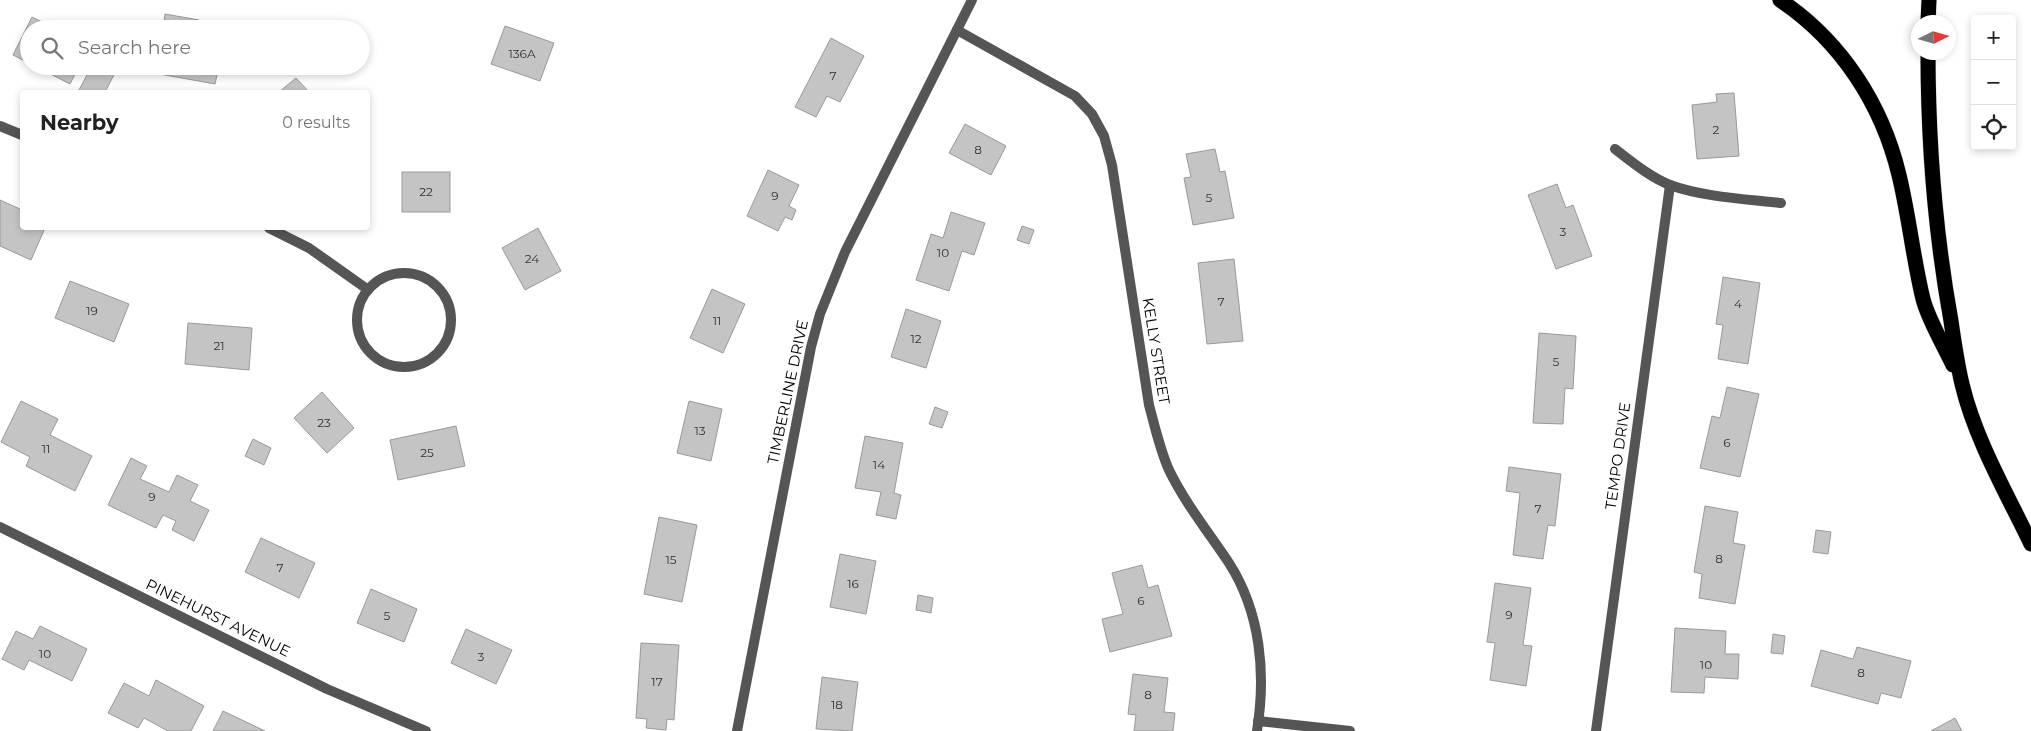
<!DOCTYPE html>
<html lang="en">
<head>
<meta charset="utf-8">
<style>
  :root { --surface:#fff; --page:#f6f6f6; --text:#222; --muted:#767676; --line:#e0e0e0 }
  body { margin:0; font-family:Montserrat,sans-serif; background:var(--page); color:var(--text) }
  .controls { position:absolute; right:15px; top:15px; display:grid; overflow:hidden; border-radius:5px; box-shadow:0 2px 8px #0003 }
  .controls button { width:45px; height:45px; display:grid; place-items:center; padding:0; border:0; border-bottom:1px solid var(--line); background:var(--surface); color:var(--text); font:25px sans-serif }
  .compass { position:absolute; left:1911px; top:15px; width:45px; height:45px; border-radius:50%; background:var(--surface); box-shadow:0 2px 8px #0003; rotate:85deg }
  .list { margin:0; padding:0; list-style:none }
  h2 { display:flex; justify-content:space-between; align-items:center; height:65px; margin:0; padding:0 20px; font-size:21px }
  h2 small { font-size:16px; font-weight:400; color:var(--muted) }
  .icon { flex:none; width:28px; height:28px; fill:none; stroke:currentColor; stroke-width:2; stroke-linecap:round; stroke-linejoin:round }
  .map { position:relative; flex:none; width:2031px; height:731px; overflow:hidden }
  .search { position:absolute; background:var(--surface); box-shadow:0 2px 8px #0003; left:20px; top:20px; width:350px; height:55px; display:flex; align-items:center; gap:12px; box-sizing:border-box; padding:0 18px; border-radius:28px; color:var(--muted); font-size:19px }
  .panel { position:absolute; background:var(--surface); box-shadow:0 2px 8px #0003; left:20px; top:90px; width:350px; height:140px; border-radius:5px }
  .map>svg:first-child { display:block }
  .building { fill:#c4c4c4; stroke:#999 }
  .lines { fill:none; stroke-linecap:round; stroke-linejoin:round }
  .motorway-casing { stroke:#dbdbdb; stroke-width:16 }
  .minor { stroke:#555; stroke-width:10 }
  .motorway { stroke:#000; stroke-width:15 }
  .labels { text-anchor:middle; stroke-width:4.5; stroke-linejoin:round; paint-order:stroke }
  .number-label { font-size:12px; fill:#313131 }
  .street-label { font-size:15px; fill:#000; stroke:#fff }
</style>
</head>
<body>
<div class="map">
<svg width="2031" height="731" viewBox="0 0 2031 731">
  <rect width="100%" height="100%" fill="#fff"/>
  <g class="building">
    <path d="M 165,14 L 199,20 L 197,29 L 163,29 Z"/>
    <path d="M 32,17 L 56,29 L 29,29 L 29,63 L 13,55 Z"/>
    <path d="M 505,26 L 554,43 L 540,81 L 491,64 Z"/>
    <path d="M 831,38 L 864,56 L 840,102 L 827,96 L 816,117 L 795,107 Z"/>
    <path d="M 35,66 L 111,66 L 117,69 L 105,92 L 83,92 L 79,90 L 87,75 L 77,70 L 70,84 Z"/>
    <path d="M 156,66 L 219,66 L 215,84 L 154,73 Z"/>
    <path d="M 296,78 L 309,92 L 279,92 Z"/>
    <path d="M 1734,93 L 1739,156 L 1697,159 L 1692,105 L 1717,102 L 1716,94 Z"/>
    <path d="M 965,124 L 1006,146 L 991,175 L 949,153 Z"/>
    <path d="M 1215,149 L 1220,172 L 1225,171 L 1234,218 L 1193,225 L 1184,178 L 1191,177 L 1186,154 Z"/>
    <path d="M 768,170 L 799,185 L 789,206 L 796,210 L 792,220 L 785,217 L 778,231 L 747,216 Z"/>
    <rect x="402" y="172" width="48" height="40"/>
    <path d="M 1557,184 L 1566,208 L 1573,205 L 1592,256 L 1556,269 L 1528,195 Z"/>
    <path d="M 0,200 L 22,210 L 22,228 L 45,228 L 31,260 L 0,246 Z"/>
    <path d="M 951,212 L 985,223 L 974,255 L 962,251 L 949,291 L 916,280 L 931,234 L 943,238 Z"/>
    <path d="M 1022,226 L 1034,230 L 1029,244 L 1017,240 Z"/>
    <path d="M 538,228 L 561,271 L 525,290 L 502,248 Z"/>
    <path d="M 1234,259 L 1243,341 L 1207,344 L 1198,263 Z"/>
    <path d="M 1723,277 L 1760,283 L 1748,364 L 1718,359 L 1723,325 L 1716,324 Z"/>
    <path d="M 70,281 L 129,304 L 114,342 L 55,318 Z"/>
    <path d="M 712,289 L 745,304 L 723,353 L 690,338 Z"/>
    <path d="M 906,309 L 941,321 L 926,368 L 891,357 Z"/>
    <path d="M 188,323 L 252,328 L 249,370 L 185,364 Z"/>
    <path d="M 1539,333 L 1576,336 L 1573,389 L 1565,388 L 1563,424 L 1533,423 Z"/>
    <path d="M 1727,387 L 1759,394 L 1740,477 L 1700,468 L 1712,416 L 1720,418 Z"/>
    <path d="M 322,392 L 354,428 L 327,453 L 294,418 Z"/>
    <path d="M 21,401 L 58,419 L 50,435 L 92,456 L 75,491 L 26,466 L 30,457 L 1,442 Z"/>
    <path d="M 689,401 L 722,409 L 711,461 L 677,453 Z"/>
    <path d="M 935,407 L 948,412 L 942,428 L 929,424 Z"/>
    <path d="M 456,426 L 465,466 L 398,480 L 390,440 Z"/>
    <path d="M 865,436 L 903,443 L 894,493 L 901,495 L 896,519 L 876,515 L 881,492 L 855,488 Z"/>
    <path d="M 253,439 L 271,448 L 264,465 L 245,456 Z"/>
    <path d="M 131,458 L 147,466 L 140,479 L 169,492 L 177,475 L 198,485 L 190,501 L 209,510 L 194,541 L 172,530 L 176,521 L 163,515 L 156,528 L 108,505 Z"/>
    <path d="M 1509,467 L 1561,474 L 1555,526 L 1548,525 L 1543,559 L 1513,555 L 1520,493 L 1506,491 Z"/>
    <path d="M 1705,506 L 1738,512 L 1733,543 L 1745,545 L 1735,604 L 1699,598 L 1702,574 L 1694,572 Z"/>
    <path d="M 659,517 L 697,525 L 682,602 L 644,594 Z"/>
    <path d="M 1816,530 L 1831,532 L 1828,554 L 1813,552 Z"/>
    <path d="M 261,538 L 315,563 L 299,598 L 245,572 Z"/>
    <path d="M 840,554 L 876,561 L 866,614 L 830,607 Z"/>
    <path d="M 1142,565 L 1148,588 L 1158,585 L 1172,636 L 1110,652 L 1102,619 L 1123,614 L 1112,573 Z"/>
    <path d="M 1495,583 L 1531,588 L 1523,645 L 1532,646 L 1526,686 L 1490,680 L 1495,643 L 1487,642 Z"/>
    <path d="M 371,589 L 417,609 L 404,642 L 357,623 Z"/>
    <path d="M 918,595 L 933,598 L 931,613 L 916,610 Z"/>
    <path d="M 40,626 L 87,649 L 72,681 L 29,660 L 24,670 L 2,659 L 16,631 L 33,639 Z"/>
    <path d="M 1675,628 L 1726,631 L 1725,654 L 1739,654 L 1738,679 L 1705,677 L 1704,693 L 1671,692 Z"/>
    <path d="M 466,629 L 512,650 L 496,684 L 451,663 Z"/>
    <path d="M 1773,634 L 1785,636 L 1783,654 L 1771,653 Z"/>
    <path d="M 641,643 L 679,645 L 674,720 L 667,719 L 666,730 L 646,728 L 647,719 L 636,718 Z"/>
    <path d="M 1857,647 L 1911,661 L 1901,698 L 1881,693 L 1878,704 L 1811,686 L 1821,650 L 1853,659 Z"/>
    <path d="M 1133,674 L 1168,678 L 1164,712 L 1175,713 L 1173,731 L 1134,731 L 1136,715 L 1128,714 Z"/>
    <path d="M 822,677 L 858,682 L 852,731 L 816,729 Z"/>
    <path d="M 156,680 L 204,706 L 191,731 L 168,731 L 144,718 L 138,728 L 108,713 L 124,683 L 149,696 Z"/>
    <path d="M 223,711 L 265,731 L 213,731 Z"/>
    <path d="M 1955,718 L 1962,731 L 1931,731 Z"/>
  </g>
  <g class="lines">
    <defs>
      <g id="motorway">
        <path d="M 1780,0 C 1841,41 1882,104 1899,175 C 1909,216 1913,258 1923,299 C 1928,319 1944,346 1953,365"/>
        <path d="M 1928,22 L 1929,0"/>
        <path d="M 1928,52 C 1928,143 1935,232 1951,321 C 1954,342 1957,363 1962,384 C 1975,439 2007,494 2031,544"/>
      </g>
    </defs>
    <use href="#motorway" class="motorway-casing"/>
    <g class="minor">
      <path d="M 957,30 L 1075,96 L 1092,114 L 1104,136 L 1112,165 L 1149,405 C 1155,427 1160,450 1169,470 C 1185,503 1209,533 1229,563 C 1261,613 1266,674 1257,731"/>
      <path d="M 0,126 L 22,135"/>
      <path d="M 1615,149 C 1632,162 1650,177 1670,185 C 1703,197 1746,199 1781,203"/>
      <path d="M 269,228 L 309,248 L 367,289"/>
      <circle cx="404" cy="320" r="47"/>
      <path d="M 0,527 L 327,689 L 426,731"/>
      <path d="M 1258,721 L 1350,731"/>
      <path d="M 737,731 L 811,347 L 820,314 L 845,252 L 972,0"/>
      <path d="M 1596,731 L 1670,185"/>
    </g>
    <use href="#motorway" class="motorway"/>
  </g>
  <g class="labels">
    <g class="number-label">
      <text x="522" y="58">136A</text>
      <text x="833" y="80">7</text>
      <text x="1716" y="134">2</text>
      <text x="978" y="154">8</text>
      <text x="426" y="196">22</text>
      <text x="775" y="200">9</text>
      <text x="1209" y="202">5</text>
      <text x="1563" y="236">3</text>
      <text x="943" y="257">10</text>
      <text x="532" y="263">24</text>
      <text x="1221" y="306">7</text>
      <text x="1738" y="308">4</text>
      <text x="92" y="315">19</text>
      <text x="717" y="325">11</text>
      <text x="916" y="343">12</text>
      <text x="219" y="350">21</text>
      <text x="1556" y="366">5</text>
      <text x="324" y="427">23</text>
      <text x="700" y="435">13</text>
      <text x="1727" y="447">6</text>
      <text x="46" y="453">11</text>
      <text x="427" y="457">25</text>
      <text x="879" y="469">14</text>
      <text x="152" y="501">9</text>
      <text x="1538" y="513">7</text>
      <text x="1719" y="563">8</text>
      <text x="671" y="564">15</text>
      <text x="280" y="572">7</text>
      <text x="853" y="588">16</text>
      <text x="1141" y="605">6</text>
      <text x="1509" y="619">9</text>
      <text x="387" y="620">5</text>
      <text x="45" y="658">10</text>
      <text x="481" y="661">3</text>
      <text x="1706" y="669">10</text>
      <text x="1861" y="677">8</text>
      <text x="657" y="686">17</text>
      <text x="1148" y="699">8</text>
      <text x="837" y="709">18</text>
    </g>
    <g class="street-label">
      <text transform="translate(1156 351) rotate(81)" y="5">KELLY STREET</text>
      <text transform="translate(788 392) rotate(-78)" y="5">TIMBERLINE DRIVE</text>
      <text transform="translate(1618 456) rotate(-82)" y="5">TEMPO DRIVE</text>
      <text transform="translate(218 618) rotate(26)" y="5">PINEHURST AVENUE</text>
    </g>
  </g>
</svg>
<div class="controls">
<button>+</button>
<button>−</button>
<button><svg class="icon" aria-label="locate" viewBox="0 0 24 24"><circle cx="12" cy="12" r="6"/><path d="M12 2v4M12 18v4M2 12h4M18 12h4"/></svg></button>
</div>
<svg class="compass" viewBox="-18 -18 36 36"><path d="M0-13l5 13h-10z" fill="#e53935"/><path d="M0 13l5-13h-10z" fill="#767676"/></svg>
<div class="search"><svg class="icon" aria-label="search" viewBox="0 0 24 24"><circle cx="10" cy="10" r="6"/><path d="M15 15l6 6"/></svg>Search here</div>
<section class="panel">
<h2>Nearby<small>0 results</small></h2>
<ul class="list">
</ul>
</section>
</div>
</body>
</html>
